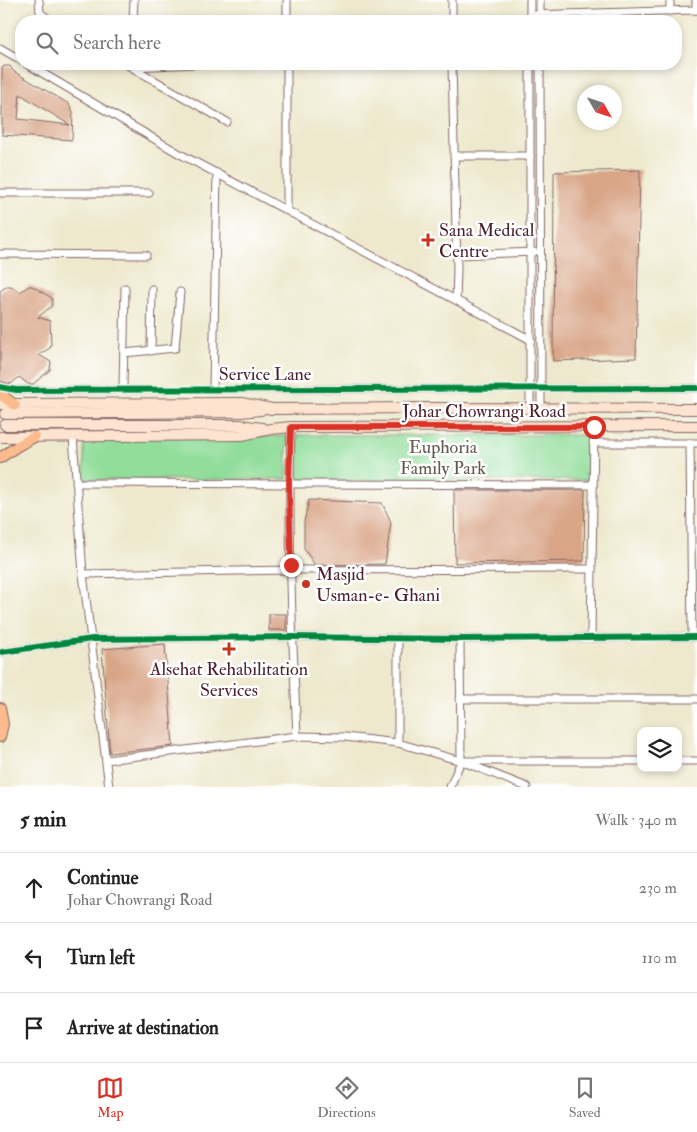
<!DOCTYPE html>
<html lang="en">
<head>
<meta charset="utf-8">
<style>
  :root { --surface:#fff; --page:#f6f6f6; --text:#222; --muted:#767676; --line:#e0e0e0; --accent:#d93025 }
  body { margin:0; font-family:"IM FELL Double Pica",serif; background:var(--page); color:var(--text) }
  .controls { position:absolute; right:15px; bottom:15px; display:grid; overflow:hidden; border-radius:10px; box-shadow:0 2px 8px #0003 }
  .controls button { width:45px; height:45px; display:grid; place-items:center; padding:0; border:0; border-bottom:1px solid var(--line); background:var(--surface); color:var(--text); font:25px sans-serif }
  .compass { position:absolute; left:577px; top:85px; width:45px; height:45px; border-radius:50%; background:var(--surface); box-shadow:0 2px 8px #0003; rotate:129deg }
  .stop { position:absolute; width:15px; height:15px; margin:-11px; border:4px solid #d93025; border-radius:50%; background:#fff }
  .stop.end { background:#d93025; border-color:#fff; box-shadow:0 1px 5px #0008 }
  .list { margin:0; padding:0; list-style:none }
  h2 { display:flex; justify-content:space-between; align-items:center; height:65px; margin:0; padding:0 20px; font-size:21px }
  h2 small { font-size:16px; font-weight:400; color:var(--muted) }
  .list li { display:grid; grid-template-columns:32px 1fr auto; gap:15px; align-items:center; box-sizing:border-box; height:70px; padding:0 20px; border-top:1px solid var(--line) }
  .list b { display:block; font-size:19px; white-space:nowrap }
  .list p { margin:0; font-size:16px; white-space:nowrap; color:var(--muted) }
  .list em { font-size:16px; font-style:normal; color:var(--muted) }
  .icon { flex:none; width:28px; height:28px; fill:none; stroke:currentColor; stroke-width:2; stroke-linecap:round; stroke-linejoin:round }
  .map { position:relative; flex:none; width:697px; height:787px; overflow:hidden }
  .search { position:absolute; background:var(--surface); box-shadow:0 2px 8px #0003; left:15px; right:15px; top:15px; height:55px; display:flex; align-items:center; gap:12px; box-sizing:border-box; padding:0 18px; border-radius:20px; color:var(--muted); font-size:19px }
  .sheet { height:275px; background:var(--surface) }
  nav { display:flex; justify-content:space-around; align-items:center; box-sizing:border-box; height:70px; border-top:1px solid var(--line); background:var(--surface); font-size:14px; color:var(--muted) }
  nav a { display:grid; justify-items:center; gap:2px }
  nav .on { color:var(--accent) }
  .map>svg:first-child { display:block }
  .green { fill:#91dd9a; stroke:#6e7e62 }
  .building { fill:#d9a587; fill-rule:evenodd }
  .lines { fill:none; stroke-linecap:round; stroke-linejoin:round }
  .street-casing { stroke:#836664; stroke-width:9 }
  .secondary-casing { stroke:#836664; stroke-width:12 }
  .primary-casing { stroke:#836664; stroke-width:12 }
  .street { stroke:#fff; stroke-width:7 }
  .secondary { stroke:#fde4d1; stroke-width:10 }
  .primary { stroke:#fbbb8d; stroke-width:10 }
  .cycleway-casing { stroke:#fff; stroke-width:9 }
  .cycleway { stroke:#00873e; stroke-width:6 }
  .route { stroke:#d93025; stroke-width:6 }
  .poi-dot { fill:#c8321e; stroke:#fff; stroke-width:2 }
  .labels { text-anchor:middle; stroke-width:5; stroke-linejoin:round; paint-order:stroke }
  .poi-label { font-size:18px; fill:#4a1f2b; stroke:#fff; text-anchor:start }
  .street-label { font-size:18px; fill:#4a1f2b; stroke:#fff }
  .park-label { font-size:18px; fill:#5f584c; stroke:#fff }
</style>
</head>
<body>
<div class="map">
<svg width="697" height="787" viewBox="0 0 697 787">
  <rect width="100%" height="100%" fill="#fff"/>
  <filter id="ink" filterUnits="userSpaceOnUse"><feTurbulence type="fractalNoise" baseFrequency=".02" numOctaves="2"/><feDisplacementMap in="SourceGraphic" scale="10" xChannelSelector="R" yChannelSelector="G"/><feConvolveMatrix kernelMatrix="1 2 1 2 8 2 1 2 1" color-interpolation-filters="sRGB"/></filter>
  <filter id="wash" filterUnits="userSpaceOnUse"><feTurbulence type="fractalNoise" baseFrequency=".0096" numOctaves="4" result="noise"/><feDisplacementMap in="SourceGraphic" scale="20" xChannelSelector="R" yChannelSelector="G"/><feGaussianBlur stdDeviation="1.12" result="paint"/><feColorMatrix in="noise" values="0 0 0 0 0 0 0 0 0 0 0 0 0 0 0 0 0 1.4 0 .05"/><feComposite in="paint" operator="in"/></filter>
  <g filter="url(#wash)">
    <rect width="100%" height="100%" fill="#eee9ce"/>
    <g class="green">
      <path d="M 298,435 L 590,435 L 589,480 L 297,481 Z"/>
      <path d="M 287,436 L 287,479 L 84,480 L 84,437 Z"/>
    </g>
    <g id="blocks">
      <g class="building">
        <path d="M 4,66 L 10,66 L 13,71 L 69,104 L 73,112 L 72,140 L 2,135 L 2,68 ZM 20,94 L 70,125 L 18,119 Z"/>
        <path d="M 640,170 L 636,358 L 553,361 L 554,172 Z"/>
        <path d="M 7,286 L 11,286 L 20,292 L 29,286 L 32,286 L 52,298 L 52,306 L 38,317 L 50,321 L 51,345 L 50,348 L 39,355 L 51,362 L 50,370 L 33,384 L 28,384 L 19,377 L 11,384 L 0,381 L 0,291 Z"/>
        <path d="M 454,490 L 585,490 L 584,561 L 455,563 Z"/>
        <path d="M 309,500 L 382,503 L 391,522 L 385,564 L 315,565 L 304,549 L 304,522 Z"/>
        <rect x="269" y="614" width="17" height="16"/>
        <path d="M 165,644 L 173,746 L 110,753 L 102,649 Z"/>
      </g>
    </g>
  </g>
  <g filter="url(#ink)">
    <use href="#blocks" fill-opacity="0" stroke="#836664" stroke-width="1"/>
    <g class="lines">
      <defs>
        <g id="street">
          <path d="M 39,0 L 40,13 L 52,21"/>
          <path d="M 452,0 L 452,21"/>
          <path d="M 670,0 L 670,11"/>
          <path d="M 696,0 L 696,10"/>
          <path d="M 530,15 L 697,10"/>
          <path d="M 133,21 L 134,0"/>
          <path d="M 287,21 L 287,0"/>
          <path d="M 530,21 L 530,0"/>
          <path d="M 540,21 L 540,0"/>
          <path d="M 0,48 L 21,60"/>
          <path d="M 27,64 L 180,154 L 531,340"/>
          <path d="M 126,64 L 227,122"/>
          <path d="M 287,64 L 287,210"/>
          <path d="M 452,64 L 457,270 L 456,300"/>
          <path d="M 540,64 L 541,408"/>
          <path d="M 134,67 L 196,64"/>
          <path d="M 454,156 L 530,156"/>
          <path d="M 0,193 L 149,193"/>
          <path d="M 0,254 L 146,255"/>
          <path d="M 457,255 L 534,252"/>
          <path d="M 151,351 L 152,289"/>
          <path d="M 124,353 L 175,348 L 180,292"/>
          <path d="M 0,387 L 16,390 L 697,388"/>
          <path d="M 123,388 L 125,288"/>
          <path d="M 213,389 L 217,173"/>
          <path d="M 530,409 L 530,64"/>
          <path d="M 291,427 C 288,530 292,633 297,736"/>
          <path d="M 73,436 L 83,574 L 109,787"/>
          <path d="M 593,443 L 697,443"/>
          <path d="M 690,443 L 692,637"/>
          <path d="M 76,483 L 593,485"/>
          <path d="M 83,574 L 291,570 L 592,569"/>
          <path d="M 398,638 L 398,743"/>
          <path d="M 591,638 L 594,427"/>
          <path d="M 2,652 L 92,639 L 292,637 L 460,639 L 697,637"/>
          <path d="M 460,699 L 697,699"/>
          <path d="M 106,760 L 297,736 L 345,737 L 398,743 L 461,761 L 641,761"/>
          <path d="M 678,761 L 697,761"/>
          <path d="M 466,763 L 527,787"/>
          <path d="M 450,787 L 461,761 L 460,639"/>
        </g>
        <g id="secondary">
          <path d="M 0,404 L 242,403 L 272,409 L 427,408 L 697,409"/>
          <path d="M 5,414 L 241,412 L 261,410"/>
          <path d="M 5,425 L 240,425 L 262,428"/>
          <path d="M 0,437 L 242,435 L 271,429 L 291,427 L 697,426"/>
        </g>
        <g id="primary">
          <path d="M 0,394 L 15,405"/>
          <path d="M 0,458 L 16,447 L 34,437"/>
          <path d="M 0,708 L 3,724 L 0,737"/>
        </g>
      </defs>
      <use href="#street" class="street-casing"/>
      <use href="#secondary" class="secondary-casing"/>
      <use href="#primary" class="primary-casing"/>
      <use href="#street" class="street"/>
      <use href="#secondary" class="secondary"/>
      <use href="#primary" class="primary"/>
      <defs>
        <g id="cycleway">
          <path d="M 0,387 L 16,390 L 697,388"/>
          <path d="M 2,652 L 92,639 L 292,637 L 460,639 L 697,637"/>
        </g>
      </defs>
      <use href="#cycleway" class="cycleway-casing"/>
      <use href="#cycleway" class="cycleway"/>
    </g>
  </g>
  <g class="lines" filter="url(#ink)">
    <path class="route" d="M 291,565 L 289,483 L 291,427 L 594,427"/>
  </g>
  <g class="poi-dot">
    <path d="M425.5 232.5h5v5h5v5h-5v5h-5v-5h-5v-5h5z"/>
    <circle cx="306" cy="584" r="5"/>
    <path d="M226.5 641.5h5v5h5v5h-5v5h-5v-5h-5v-5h5z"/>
  </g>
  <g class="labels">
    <g class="poi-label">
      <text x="439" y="236">Sana Medical<tspan x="439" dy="21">Centre</tspan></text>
      <text x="316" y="580">Masjid<tspan x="316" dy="21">Usman-e- Ghani</tspan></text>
      <text x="229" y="675" text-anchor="middle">Alsehat Rehabilitation<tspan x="229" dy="21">Services</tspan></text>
    </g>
    <g class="street-label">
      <text x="265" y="380">Service Lane</text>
      <text x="484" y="417">Johar Chowrangi Road</text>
    </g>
    <g class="park-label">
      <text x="443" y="453">Euphoria<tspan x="443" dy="21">Family Park</tspan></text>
    </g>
  </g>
</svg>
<div class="controls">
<button><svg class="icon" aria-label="layers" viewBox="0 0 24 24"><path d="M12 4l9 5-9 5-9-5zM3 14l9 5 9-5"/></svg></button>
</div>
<svg class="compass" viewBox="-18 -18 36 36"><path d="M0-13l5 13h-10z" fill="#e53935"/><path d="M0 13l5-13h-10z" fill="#767676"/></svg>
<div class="stop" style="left:594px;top:427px"></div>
<div class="stop end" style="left:291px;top:565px"></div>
<div class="search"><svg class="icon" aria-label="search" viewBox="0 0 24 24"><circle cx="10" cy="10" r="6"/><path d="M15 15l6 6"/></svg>Search here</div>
</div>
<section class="sheet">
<h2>5 min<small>Walk · 340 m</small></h2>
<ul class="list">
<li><svg class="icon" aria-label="ahead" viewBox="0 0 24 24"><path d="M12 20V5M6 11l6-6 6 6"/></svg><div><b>Continue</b><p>Johar Chowrangi Road</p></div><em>230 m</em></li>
<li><svg class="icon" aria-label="left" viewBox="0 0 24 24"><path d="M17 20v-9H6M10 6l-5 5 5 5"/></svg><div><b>Turn left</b></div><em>110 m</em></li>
<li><svg class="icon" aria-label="arrive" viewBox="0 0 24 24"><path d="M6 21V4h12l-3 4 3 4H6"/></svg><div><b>Arrive at destination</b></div></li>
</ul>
</section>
<nav>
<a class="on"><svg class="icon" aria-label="map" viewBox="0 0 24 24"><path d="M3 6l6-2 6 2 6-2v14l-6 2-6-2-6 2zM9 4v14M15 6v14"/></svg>Map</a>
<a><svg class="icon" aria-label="directions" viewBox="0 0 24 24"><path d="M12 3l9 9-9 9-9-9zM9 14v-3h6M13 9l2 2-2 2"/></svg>Directions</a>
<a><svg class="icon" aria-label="saved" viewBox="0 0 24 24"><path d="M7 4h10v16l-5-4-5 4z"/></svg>Saved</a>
</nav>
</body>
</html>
